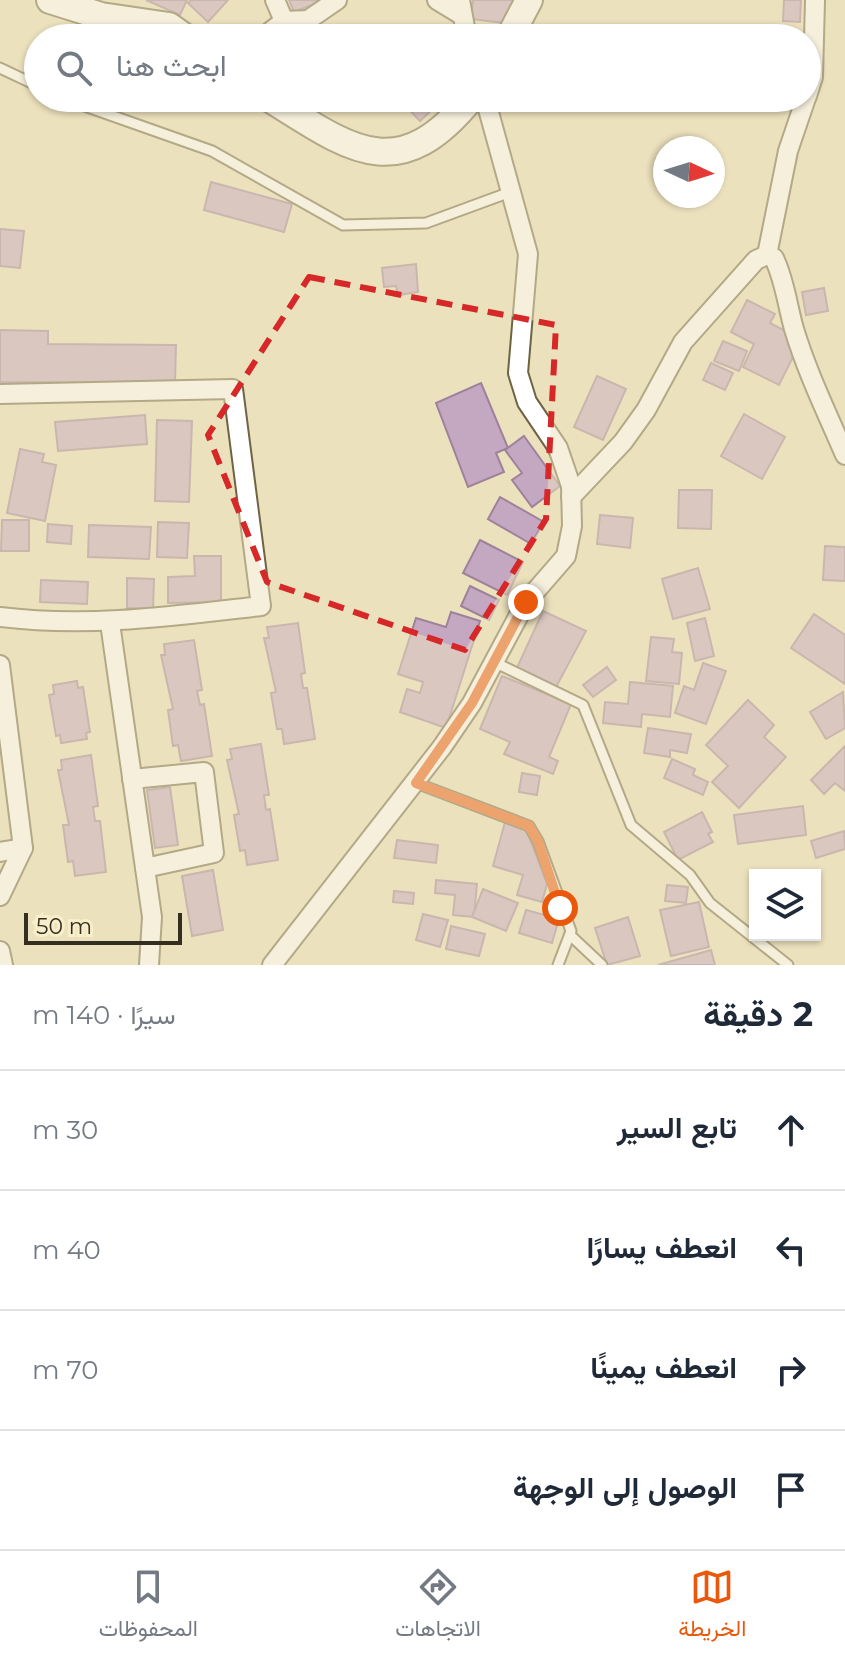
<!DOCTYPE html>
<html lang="ar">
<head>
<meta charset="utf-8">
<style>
  :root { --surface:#fff; --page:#f2f2f3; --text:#1f2937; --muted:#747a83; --line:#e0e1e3; --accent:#ea580c }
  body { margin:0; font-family:Montserrat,Vazirmatn,sans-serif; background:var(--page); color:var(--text); direction:rtl }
  .controls { position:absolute; right:24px; bottom:24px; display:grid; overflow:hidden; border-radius:0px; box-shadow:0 2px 6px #0004 }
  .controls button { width:72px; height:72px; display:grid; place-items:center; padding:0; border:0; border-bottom:2px solid var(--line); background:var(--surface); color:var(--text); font:40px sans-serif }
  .compass { position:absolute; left:653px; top:136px; width:72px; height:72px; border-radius:50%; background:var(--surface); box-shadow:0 2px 6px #0004; rotate:94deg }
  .scale { position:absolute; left:24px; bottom:20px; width:158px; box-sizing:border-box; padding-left:8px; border:4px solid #332e20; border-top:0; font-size:22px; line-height:28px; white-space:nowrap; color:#332e20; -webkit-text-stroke:6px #f9eeca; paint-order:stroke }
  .stop { position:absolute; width:24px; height:24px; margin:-18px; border:6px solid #ea580c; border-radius:50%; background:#fff }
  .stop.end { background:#ea580c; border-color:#fff; box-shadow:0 2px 8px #0008 }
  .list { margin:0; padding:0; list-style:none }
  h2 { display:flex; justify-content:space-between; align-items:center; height:104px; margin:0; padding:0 32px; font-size:34px }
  h2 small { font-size:26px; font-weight:400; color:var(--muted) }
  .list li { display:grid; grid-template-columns:52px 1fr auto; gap:24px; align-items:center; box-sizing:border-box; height:120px; padding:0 32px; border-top:2px solid var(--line) }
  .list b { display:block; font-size:30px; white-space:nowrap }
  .list em { font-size:26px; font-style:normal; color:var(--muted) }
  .icon { flex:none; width:44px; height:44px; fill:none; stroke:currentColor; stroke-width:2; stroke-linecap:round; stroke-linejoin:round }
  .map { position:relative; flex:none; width:845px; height:965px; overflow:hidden; direction:ltr }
  .search { position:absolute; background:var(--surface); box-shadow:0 2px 6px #0004; left:24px; right:24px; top:24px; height:88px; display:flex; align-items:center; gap:20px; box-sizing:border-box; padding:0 28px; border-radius:44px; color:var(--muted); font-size:30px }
  .sheet { height:584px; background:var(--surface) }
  nav { display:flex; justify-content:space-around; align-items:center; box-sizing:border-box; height:112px; border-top:2px solid var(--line); background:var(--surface); font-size:22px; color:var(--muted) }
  nav a { display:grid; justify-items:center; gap:4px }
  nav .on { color:var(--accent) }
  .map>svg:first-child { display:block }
  .building { fill:#c4a7c1; stroke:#9e829b; stroke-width:2 }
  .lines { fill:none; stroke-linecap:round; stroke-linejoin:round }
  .lane-casing { stroke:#6e6444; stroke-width:13 }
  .street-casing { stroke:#6e6444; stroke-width:22 }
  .secondary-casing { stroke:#6e6444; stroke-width:30 }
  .lane { stroke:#fff; stroke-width:9 }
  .street { stroke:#fff; stroke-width:18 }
  .secondary { stroke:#fff; stroke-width:26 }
  .route { stroke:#ea580c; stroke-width:10 }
  .marked { fill:none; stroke:#d62828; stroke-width:6; stroke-dasharray:16 10; stroke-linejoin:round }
</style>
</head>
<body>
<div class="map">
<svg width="845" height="965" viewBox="0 0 845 965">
  <rect width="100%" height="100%" fill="#ece1bd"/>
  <g class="building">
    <path d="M 146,0 L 187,0 L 180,15 Z"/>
    <path d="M 191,0 L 228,0 L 208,22 L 188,3 Z"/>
    <path d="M 289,0 L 321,0 L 322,1 L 294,12 Z"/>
    <path d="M 473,0 L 514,0 L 512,24 L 471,19 Z"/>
    <path d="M 784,0 L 801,0 L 800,22 L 783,21 Z"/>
    <path d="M 386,98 L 444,98 L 420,121 L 402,102 L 395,108 Z"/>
    <path d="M 211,182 L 292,204 L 284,232 L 204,210 Z"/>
    <path d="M 0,229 L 24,231 L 20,268 L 0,266 Z"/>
    <path d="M 416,264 L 418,292 L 398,295 L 396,286 L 384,287 L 382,268 Z"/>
    <path d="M 824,288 L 828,311 L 806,315 L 802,292 Z"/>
    <path d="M 747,300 L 775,314 L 770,323 L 793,335 L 788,345 L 797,349 L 779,385 L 743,367 L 754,344 L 731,332 Z"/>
    <path d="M 0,330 L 48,331 L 48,344 L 176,345 L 175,383 L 0,382 Z"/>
    <path d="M 723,341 L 747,351 L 739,371 L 714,361 Z"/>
    <path d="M 711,363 L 733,373 L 725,390 L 703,380 Z"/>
    <path d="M 597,376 L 626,389 L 603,440 L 574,427 Z"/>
    <path d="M 481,383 L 508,448 L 496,453 L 504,472 L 468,487 L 436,403 Z"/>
    <path d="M 744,414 L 785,437 L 762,479 L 721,456 Z"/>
    <path d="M 145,415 L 147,444 L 58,451 L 55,422 Z"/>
    <path d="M 157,420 L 192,421 L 189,502 L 155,501 Z"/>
    <path d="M 524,436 L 560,486 L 532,507 L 512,480 L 522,473 L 505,450 Z"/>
    <path d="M 20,449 L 44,454 L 42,462 L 56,465 L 45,521 L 7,513 Z"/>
    <path d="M 679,490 L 712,490 L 711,529 L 678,528 Z"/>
    <path d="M 500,497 L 544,522 L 531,544 L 488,519 Z"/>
    <path d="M 600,515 L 633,518 L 630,548 L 597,544 Z"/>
    <path d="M 2,520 L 29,520 L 29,551 L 1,551 Z"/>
    <path d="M 158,522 L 189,523 L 187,558 L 157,557 Z"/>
    <path d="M 48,524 L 72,526 L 71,544 L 47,542 Z"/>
    <path d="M 89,525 L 151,527 L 149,559 L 88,557 Z"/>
    <path d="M 480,540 L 523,562 L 507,595 L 463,573 Z"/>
    <path d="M 825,546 L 845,547 L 845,581 L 823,580 Z"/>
    <path d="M 194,556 L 221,556 L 221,602 L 168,603 L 168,577 L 195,576 Z"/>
    <path d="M 698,568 L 710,609 L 673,619 L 662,579 Z"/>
    <path d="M 127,578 L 154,579 L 153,609 L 127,608 Z"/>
    <path d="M 41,580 L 88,582 L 87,604 L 40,602 Z"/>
    <path d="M 470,586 L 499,600 L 489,620 L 461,606 Z"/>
    <path d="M 543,611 L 586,631 L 555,689 L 516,670 Z"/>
    <path d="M 451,612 L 480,621 L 446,728 L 400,712 L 407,689 L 420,693 L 423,682 L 398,674 L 416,618 L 446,627 Z"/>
    <path d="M 814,614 L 845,635 L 845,684 L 791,648 Z"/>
    <path d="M 705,618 L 714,656 L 695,661 L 687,623 Z"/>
    <path d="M 298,623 L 305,673 L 301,674 L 303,688 L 307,688 L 315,739 L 284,744 L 282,729 L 277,729 L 271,693 L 276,692 L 264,638 L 269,638 L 267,627 Z"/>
    <path d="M 651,637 L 674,639 L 672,652 L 682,653 L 679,684 L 646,681 Z"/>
    <path d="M 194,640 L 202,690 L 197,691 L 200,705 L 204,704 L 212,756 L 181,761 L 178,745 L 173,746 L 168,710 L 173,709 L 161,655 L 165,655 L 164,644 Z"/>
    <path d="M 703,663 L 726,671 L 706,724 L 675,713 L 684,686 L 694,690 Z"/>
    <path d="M 607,667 L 616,680 L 593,697 L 583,685 Z"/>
    <path d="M 502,676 L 571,704 L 549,757 L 558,761 L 553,774 L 504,754 L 510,742 L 480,729 Z"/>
    <path d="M 77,681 L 78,688 L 83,687 L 90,732 L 86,733 L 87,739 L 61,743 L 60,735 L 56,736 L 49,695 L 54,694 L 53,685 Z"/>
    <path d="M 630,682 L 673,686 L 670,717 L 642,714 L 641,727 L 603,723 L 605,702 L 628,704 Z"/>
    <path d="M 843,692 L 845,728 L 826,739 L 810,712 Z"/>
    <path d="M 748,700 L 774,725 L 764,737 L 786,757 L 739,808 L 712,782 L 728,766 L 706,745 Z"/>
    <path d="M 648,728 L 691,734 L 687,753 L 670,750 L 670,757 L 644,753 Z"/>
    <path d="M 261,744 L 269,795 L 264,795 L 266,810 L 270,809 L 278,860 L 247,865 L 245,850 L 240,851 L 234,815 L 239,814 L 227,760 L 232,759 L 230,749 Z"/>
    <path d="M 845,746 L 845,791 L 835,783 L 824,794 L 811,780 Z"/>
    <path d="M 91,755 L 98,806 L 93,807 L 95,821 L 100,821 L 106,872 L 75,876 L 73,861 L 68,862 L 63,825 L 69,825 L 58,770 L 62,770 L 61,760 Z"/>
    <path d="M 672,759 L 695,769 L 693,775 L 708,782 L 703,795 L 664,778 Z"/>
    <path d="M 522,773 L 540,776 L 537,795 L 519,792 Z"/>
    <path d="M 170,787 L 178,845 L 155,848 L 147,790 Z"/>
    <path d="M 803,806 L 806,835 L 738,844 L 734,815 Z"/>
    <path d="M 702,812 L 712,832 L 708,834 L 713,842 L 678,860 L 664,832 Z"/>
    <path d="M 505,822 L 526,829 L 547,884 L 542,902 L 517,895 L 523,875 L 493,866 Z"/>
    <path d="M 844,831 L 845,849 L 816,858 L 811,841 Z"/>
    <path d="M 397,840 L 438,845 L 436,863 L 394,858 Z"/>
    <path d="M 213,870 L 223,930 L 192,936 L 182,876 Z"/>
    <path d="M 436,880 L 477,884 L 474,917 L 453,915 L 455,895 L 435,893 Z"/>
    <path d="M 667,885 L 688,887 L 686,903 L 665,901 Z"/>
    <path d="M 483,889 L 518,903 L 506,931 L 472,917 Z"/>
    <path d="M 394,891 L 414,893 L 413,904 L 393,902 Z"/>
    <path d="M 699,902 L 709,947 L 671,956 L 660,910 Z"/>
    <path d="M 526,910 L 559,919 L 552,943 L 519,933 Z"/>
    <path d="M 423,914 L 448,920 L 440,947 L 416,940 Z"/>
    <path d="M 628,917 L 640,956 L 607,965 L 595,928 Z"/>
    <path d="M 451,926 L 485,934 L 479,956 L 446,949 Z"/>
    <path d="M 711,950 L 715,965 L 658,965 Z"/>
  </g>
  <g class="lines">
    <defs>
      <g id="lane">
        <path d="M 0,68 L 38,86"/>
        <path d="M 62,98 L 212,151 L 343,225 L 426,223 L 513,191"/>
        <path d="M 494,662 L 583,705 L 631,825 L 690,875 L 710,903 L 788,965"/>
        <path d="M 416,783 L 529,826 L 538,841 L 571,931 L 558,965"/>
        <path d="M 570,935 L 602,965"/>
      </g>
      <g id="street">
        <path d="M 275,0 L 284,21"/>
        <path d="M 437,0 L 460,14"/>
        <path d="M 460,0 L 467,38"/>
        <path d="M 262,38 L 284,21 L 308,20 L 337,0"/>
        <path d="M 807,96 L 813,77 L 815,0"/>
        <path d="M 767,255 L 788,151 L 806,98"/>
        <path d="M 0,394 L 233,389 L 261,606 C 173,616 88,628 0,617"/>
        <path d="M 571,497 L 623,442 L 646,410 L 683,342 L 756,260 L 767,255 L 774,258 C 785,281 787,304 794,329 C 807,372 827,413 845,455"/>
        <path d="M 110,623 L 152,917 L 149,965"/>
        <path d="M 0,665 L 23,848 L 0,896"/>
        <path d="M 132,779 L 204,772 L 214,853 L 145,868"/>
        <path d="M 0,852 L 23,848"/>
        <path d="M 0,951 L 3,965"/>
        <path d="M 272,965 L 442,747 L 472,703 L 526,602 L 566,556 L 572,526 L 571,486 L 558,448 L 527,402 L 518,373 L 528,254 L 485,98"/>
      </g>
      <g id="secondary">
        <path d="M 50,0 L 101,16 L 169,26 L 186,38"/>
        <path d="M 509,38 L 529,0"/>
        <path d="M 269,98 C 350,149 398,188 471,98"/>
      </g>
    </defs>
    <use href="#lane" class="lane-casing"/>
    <use href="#street" class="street-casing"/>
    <use href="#secondary" class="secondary-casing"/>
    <use href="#lane" class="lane"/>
    <use href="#street" class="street"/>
    <use href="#secondary" class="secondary"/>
  </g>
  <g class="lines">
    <path class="route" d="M 526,602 L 472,703 L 416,783 L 529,826 L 538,841 L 560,908"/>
  </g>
  <path d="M0 0H845V965H0ZM 309,277 L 556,325 L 546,519 L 465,650 L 267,582 L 208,435 Z" fill="#ece1bd" fill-opacity=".55" fill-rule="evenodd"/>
  <path class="marked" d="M 309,277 L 556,325 L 546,519 L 465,650 L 267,582 L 208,435 Z"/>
</svg>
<div class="controls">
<button><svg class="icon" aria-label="layers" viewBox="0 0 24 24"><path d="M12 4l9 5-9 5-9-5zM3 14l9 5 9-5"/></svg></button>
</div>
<svg class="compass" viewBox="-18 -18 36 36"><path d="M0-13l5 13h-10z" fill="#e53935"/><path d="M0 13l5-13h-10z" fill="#747a83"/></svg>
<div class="scale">50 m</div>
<div class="stop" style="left:560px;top:908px"></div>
<div class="stop end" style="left:526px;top:602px"></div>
<div class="search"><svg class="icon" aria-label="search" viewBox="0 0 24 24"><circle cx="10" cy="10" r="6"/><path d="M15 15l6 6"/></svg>ابحث هنا</div>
</div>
<section class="sheet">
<h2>2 دقيقة<small>سيرًا · 140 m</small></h2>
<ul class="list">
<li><svg class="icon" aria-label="ahead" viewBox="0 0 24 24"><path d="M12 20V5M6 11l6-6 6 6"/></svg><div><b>تابع السير</b></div><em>30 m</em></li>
<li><svg class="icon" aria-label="left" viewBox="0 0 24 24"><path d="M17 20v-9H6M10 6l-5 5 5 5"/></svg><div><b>انعطف يسارًا</b></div><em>40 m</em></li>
<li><svg class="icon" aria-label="right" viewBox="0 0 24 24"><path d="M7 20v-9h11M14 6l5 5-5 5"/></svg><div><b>انعطف يمينًا</b></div><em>70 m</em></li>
<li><svg class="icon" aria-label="arrive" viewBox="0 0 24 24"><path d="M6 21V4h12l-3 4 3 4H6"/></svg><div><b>الوصول إلى الوجهة</b></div></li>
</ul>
</section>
<nav>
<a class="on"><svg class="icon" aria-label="map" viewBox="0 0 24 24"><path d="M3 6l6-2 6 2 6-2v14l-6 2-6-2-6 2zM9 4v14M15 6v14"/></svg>الخريطة</a>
<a><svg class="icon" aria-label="directions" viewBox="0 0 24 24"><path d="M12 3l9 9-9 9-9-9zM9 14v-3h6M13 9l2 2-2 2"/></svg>الاتجاهات</a>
<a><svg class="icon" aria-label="saved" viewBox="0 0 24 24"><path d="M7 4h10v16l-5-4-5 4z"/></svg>المحفوظات</a>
</nav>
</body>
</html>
